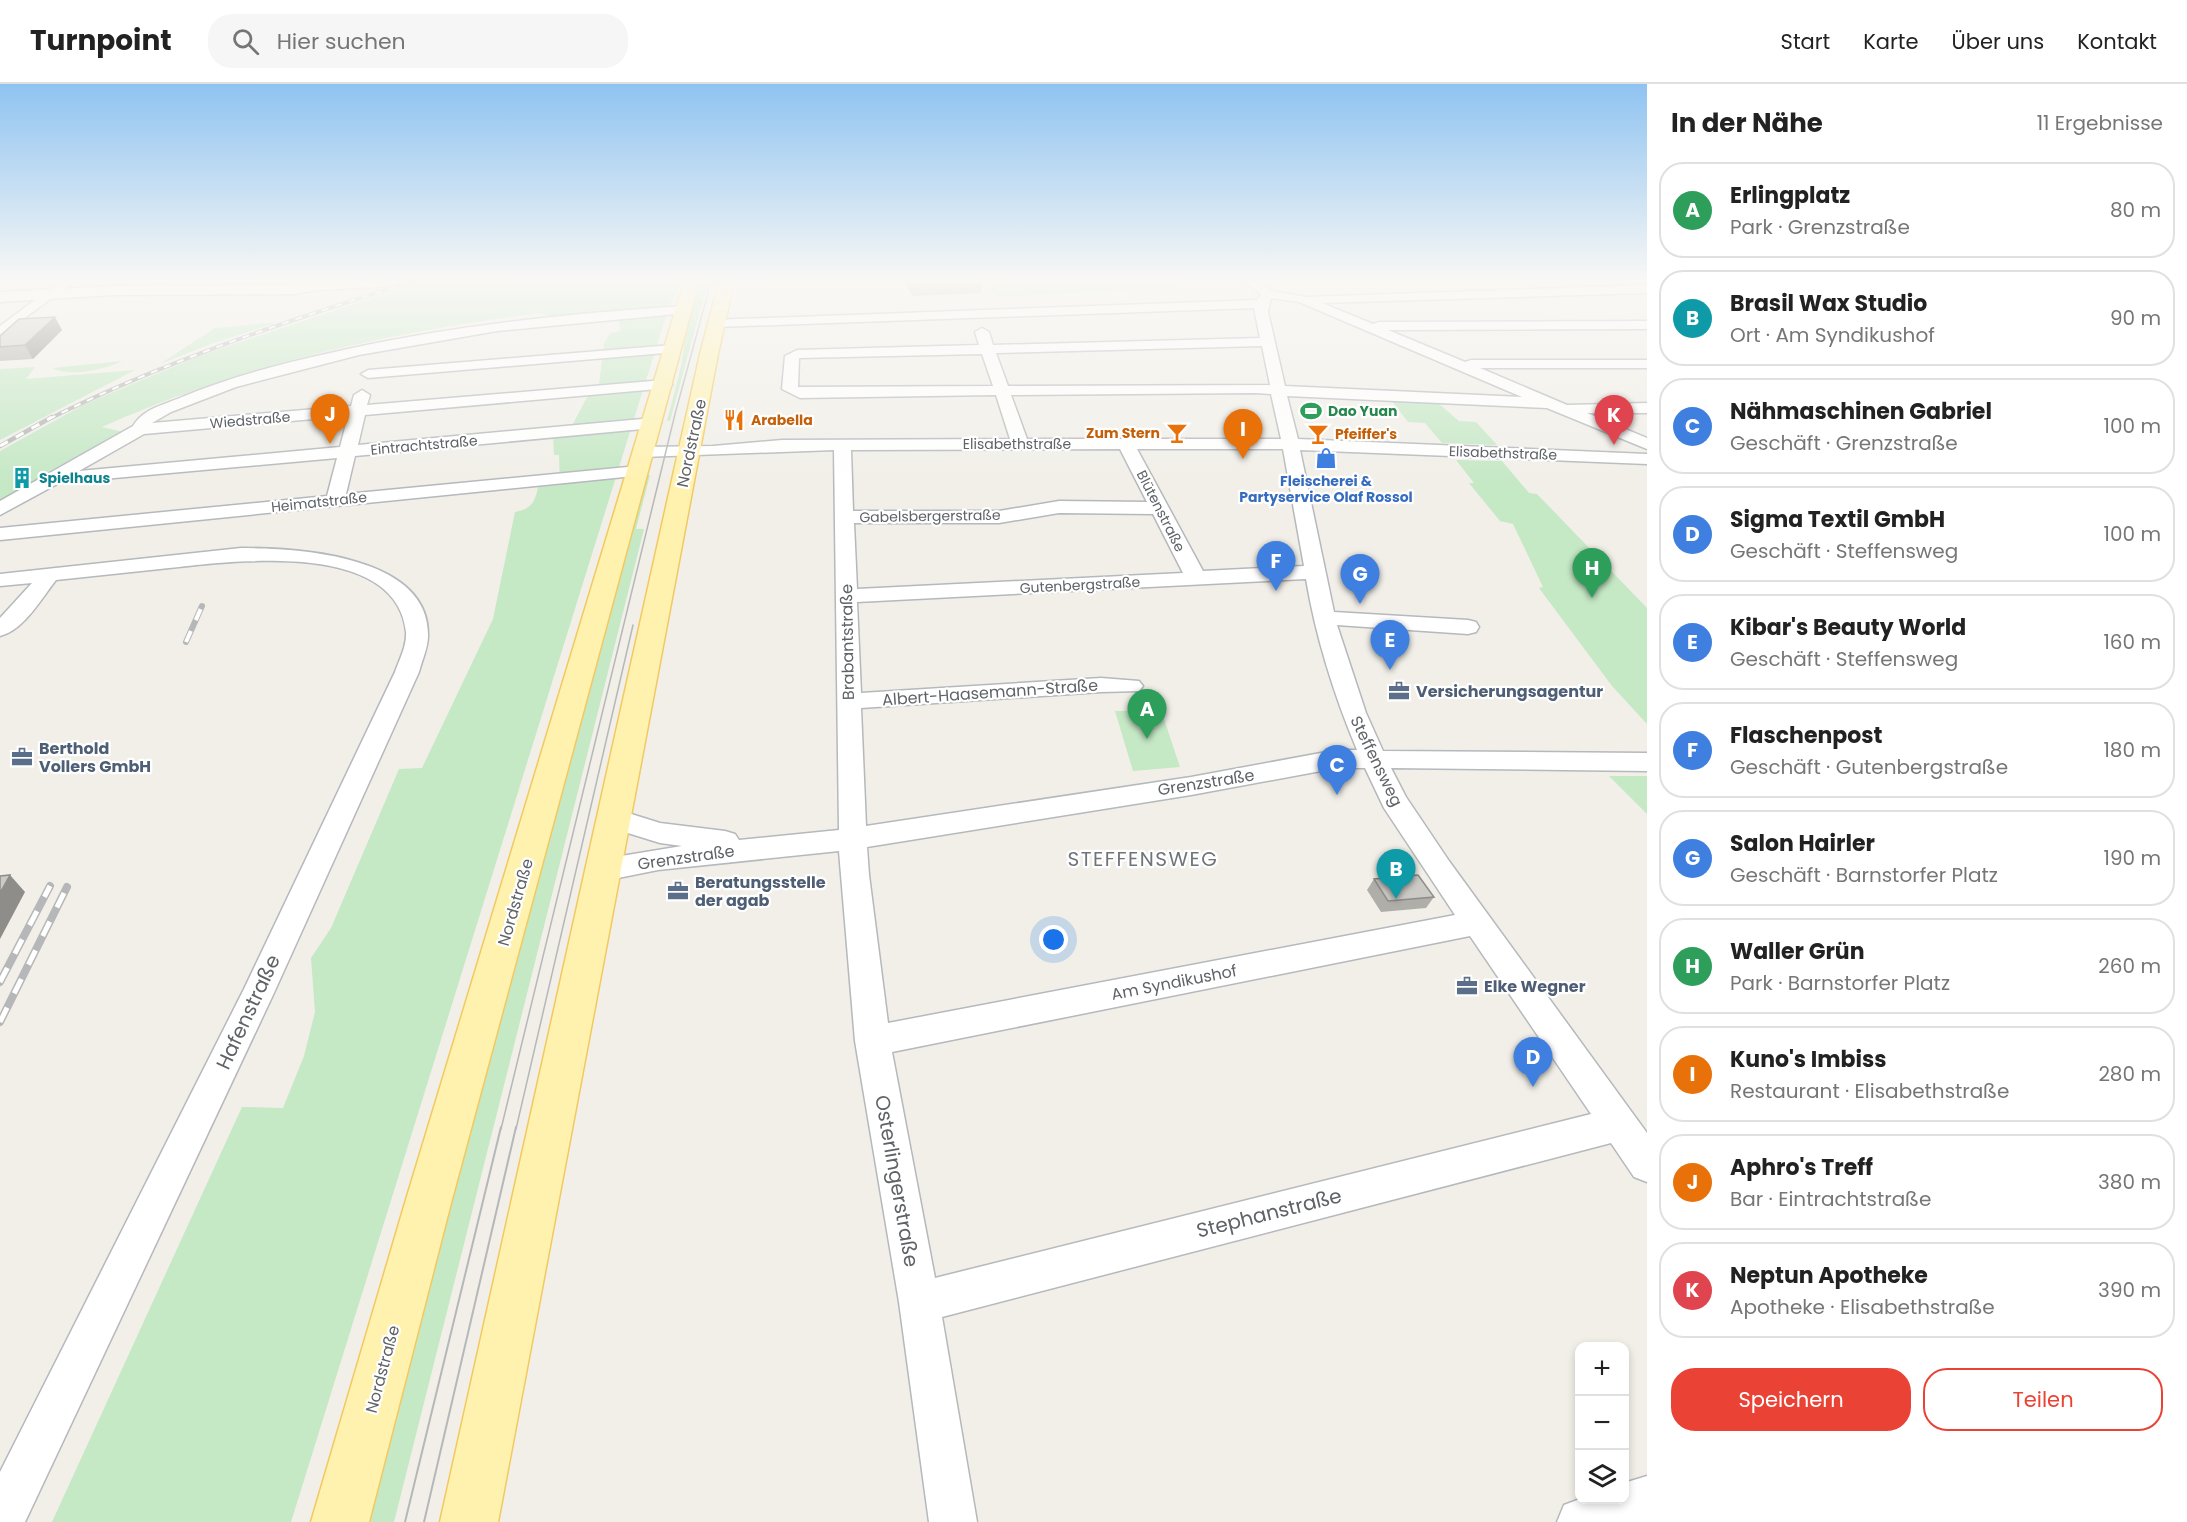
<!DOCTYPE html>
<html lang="de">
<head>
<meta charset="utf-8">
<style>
  :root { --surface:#fff; --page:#f6f6f6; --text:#222; --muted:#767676; --line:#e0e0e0; --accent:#ea4335 }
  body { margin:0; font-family:Poppins,sans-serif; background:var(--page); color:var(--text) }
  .controls { position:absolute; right:18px; bottom:18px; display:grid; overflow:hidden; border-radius:12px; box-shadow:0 3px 9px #0003 }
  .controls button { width:54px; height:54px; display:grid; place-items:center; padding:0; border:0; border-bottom:2px solid var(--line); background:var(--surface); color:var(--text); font:30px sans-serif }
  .you { position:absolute; left:1054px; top:856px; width:21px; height:21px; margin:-15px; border:4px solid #fff; border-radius:50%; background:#1a73e8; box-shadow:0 0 0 9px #1a73e833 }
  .badge { display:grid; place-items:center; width:39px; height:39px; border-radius:50%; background:var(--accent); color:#fff; font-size:20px; font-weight:700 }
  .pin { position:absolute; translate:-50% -50px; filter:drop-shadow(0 2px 3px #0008) }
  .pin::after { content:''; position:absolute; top:32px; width:21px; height:18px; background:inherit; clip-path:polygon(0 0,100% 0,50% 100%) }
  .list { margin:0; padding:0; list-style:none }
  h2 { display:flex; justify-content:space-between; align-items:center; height:78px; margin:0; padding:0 24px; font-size:26px }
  h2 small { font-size:20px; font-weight:400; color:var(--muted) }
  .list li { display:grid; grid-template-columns:39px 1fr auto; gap:18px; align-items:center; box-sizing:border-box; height:96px; margin:0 12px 12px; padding:0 12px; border:2px solid var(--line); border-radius:24px }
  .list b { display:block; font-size:22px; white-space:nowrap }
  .list p { margin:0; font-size:20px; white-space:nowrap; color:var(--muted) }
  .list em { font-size:20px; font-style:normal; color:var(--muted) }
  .actions { display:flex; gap:12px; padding:18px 24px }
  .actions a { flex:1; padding:14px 0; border:2px solid var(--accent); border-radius:24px; text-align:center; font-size:21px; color:var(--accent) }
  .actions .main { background:var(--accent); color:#fff }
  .icon { flex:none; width:33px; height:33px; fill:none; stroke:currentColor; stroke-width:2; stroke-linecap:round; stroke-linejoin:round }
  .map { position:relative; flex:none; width:1647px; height:1438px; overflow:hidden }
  header { display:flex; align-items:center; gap:36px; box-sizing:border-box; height:84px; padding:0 30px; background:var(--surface); border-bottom:2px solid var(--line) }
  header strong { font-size:28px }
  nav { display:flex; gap:33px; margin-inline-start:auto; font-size:21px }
  .search { width:420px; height:54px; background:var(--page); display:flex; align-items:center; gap:15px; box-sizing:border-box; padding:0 21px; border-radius:24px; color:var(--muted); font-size:22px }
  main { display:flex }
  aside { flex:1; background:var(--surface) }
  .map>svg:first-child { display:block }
  .green { fill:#c5e8c5 }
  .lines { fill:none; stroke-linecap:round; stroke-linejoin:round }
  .minor-casing { stroke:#b5b8bc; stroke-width:3 }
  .tertiary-casing { stroke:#b5b8bc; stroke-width:3 }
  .primary-casing { stroke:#f2c960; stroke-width:3 }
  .minor { fill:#fff; fill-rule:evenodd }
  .tertiary { fill:#fff; fill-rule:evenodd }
  .primary { fill:#fff2af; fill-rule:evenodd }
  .tram-far1 { stroke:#b6b7b8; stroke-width:1.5 }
  .tram { stroke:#b6b7b8; stroke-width:2 }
  .rail-far3-casing { stroke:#b6b7b8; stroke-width:4 }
  .rail-far2-casing { stroke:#b6b7b8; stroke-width:4.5 }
  .rail-far1-casing { stroke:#b6b7b8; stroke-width:6 }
  .rail-casing { stroke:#b6b7b8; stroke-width:8 }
  .rail-far3 { stroke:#fff; stroke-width:2; stroke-dasharray:7; stroke-linecap:butt }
  .rail-far2 { stroke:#fff; stroke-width:3; stroke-dasharray:9; stroke-linecap:butt }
  .rail-far1 { stroke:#fff; stroke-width:4; stroke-dasharray:12; stroke-linecap:butt }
  .rail { stroke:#fff; stroke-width:5; stroke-dasharray:16; stroke-linecap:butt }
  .wall { fill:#afaea9 }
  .shaded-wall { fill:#8f8d8a }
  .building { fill:#cccac5; stroke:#8f8d8a; stroke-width:1.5 }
  .labels { text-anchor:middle; stroke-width:4.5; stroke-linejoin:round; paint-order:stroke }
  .far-leisure-label { font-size:14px; font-weight:bold; fill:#27864d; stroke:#fff; text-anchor:start }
  .far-street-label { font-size:14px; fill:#5f6368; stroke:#fff }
  .far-food-label { font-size:14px; font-weight:bold; fill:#c56008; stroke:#fff; text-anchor:start }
  .far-culture-label { font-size:14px; font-weight:bold; fill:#0d838f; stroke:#fff; text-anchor:start }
  .far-shop-label { font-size:14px; font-weight:bold; fill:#366cbe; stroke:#fff }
  .street-label { font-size:16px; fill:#5f6368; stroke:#fff }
  .service-label { font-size:16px; font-weight:bold; fill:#4e5e75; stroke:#fff; text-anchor:start }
  .quarter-label { font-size:20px; letter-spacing:1.5px; fill:#70757a; stroke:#fff }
  .near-street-label { font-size:20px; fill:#5f6368; stroke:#fff }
</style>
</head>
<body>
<header>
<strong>Turnpoint</strong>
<div class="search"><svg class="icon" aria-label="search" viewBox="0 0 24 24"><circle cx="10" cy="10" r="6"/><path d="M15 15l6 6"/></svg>Hier suchen</div>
<nav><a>Start</a><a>Karte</a><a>Über uns</a><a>Kontakt</a></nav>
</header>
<main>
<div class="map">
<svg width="1647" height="1438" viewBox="0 0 1647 1438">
  <rect width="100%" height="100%" fill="#f1efe8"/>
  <g class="green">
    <path d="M 448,198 L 682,198 L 671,219 L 663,224 L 551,234 L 541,229 C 392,247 240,281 102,343 L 124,348 L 53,385 L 0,417 L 0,367 L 85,320 L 199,272 L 407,202 Z"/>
    <path d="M 700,198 L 708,198 L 670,337 L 667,337 C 672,317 678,297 682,277 C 686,250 689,224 700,198 Z"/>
    <path d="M 985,198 L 1178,198 L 1183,204 L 996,213 Z"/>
    <path d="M 666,232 L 291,1438 L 52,1438 L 242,1023 L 283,1024 L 304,972 L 315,928 L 311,874 L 331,844 L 399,685 L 422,684 L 493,535 L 515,428 C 531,425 535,419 538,403 L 560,401 L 559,371 L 554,371 L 553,353 L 567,351 L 593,302 L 599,301 L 604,260 L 610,249 L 621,247 L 618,234 Z"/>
    <path d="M 278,238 L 211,260 L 160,280 L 215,244 Z"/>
    <path d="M 122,277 C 104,286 70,293 52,284 Z"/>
    <path d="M 35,283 L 26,295 L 135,286 L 0,356 L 0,285 Z"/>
    <path d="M 1392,317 L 1438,319 L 1459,337 L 1476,338 L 1497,361 L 1442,359 L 1425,339 L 1408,338 Z"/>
    <path d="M 1456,376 L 1502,377 L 1529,409 L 1537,410 L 1647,524 L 1647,640 L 1612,602 L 1539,504 L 1543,503 L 1513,440 L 1500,437 L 1469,399 L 1474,399 Z"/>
    <path d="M 646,391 L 650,391 L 636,445 L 644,445 L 394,1438 L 365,1438 Z"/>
    <path d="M 1161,626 L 1180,683 L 1133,687 L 1115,627 Z"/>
    <path d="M 1609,692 L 1647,692 L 1647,730 Z"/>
  </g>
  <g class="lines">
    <defs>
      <g id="minor">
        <path d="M 59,198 L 74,198 L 0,252 L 0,242 Z"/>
        <path d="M 397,198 L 391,202 L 322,206 L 316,202 L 321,198 Z"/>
        <path d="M 1245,198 L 1261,198 L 1271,207 L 1307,213 L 1647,201 L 1647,209 L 1322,219 L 1373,240 L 1379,238 L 1647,237 L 1647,245 L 1388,246 L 1465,278 L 1471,276 L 1647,276 L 1647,284 L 1480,284 L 1567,321 L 1647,319 L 1647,329 L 1587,329 L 1647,354 L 1647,365 L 1547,324 L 1287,312 L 1298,355 L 1647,370 L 1647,380 L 1300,366 L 1334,528 L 1468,536 L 1476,538 L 1479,543 L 1476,548 L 1468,550 L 1337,541 L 1366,629 L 1383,667 L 1647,669 L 1647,687 L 1391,684 L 1406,713 L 1449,777 L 1647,1049 L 1647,1098 L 1634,1093 L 1611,1059 L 942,1233 L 977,1438 L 929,1438 L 899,1218 L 855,957 L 839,767 L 658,786 L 603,797 L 593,794 L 589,786 L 593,778 L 603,775 L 682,762 L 660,759 L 602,741 L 598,734 L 602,727 L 612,724 L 660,739 L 725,747 L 735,750 L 739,756 L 839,746 L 834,366 L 643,373 L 634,368 L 643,363 L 713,362 L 782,356 L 1010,355 L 996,311 L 800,314 L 782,305 L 785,272 L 797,266 L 979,261 L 975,248 L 982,244 L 989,248 L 993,261 L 1260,254 L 1254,224 L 716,243 L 711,242 L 711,236 L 1257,216 L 1261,210 ZM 1271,214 L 1299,218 L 1522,313 L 1285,302 L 1268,228 ZM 1262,262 L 1270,301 L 1008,302 L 996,269 ZM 982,270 L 993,302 L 798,303 L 799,274 ZM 1255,309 L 1271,310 L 1281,355 L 1027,355 L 1011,311 ZM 1120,365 L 1147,418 L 1059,417 L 999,427 L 853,427 L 851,366 ZM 1137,365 L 1283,365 L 1304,482 L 1203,487 ZM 1059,429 L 1153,430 L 1183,489 L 857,505 L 854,439 L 999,439 ZM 1306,495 C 1316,554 1334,611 1357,666 L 1337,666 L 1191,693 L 866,742 L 861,624 L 1101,608 L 1139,607 L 1143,602 L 1139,597 L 1101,594 L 861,609 L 857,518 ZM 1337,684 L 1365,684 L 1384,724 L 1455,831 L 888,939 L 869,791 L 867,763 L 1191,711 ZM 1470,852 L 1591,1030 L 935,1194 L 892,968 Z"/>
        <path d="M 682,222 L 687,223 L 687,229 L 497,247 L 359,271 L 236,303 L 171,328 L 152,339 L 351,322 L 354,311 L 362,306 L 370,311 L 367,321 L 664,296 L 669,298 L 672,301 L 669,304 L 365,331 L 358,361 L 653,334 L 661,339 L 653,344 L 355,372 L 346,410 L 638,382 L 644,383 L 647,387 L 644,391 L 0,456 L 0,444 L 327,412 L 337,374 L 59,399 L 0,431 L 0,417 L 133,342 C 144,324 164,321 182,313 C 230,293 280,280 330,269 C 446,242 564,230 682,222 ZM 348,332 L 340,363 L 79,387 L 144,350 Z"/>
        <path d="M 672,261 L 679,265 L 677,268 L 368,294 L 361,290 L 368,286 Z"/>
        <path d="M 241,464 C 297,464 430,471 428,552 C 428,564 422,576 419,588 L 273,911 L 25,1438 L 0,1438 L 0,1388 L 244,905 L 395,588 C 399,576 407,562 406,548 C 396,453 224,478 160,485 C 125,489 91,492 56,496 C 41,515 24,546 0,552 L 0,534 L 32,499 L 0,502 L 0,490 Z"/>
        <path d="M 1647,1392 L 1647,1438 L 1557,1438 L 1564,1421 L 1580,1415 L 1624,1416 L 1624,1399 Z"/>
      </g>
      <path id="tertiary" d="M 313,198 L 338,198 L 325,205 L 294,210 L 113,211 L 0,218 L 0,208 L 113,202 L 279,201 Z"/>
      <g id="primary">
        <path d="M 684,198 L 699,198 L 451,1119 L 369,1438 L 311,1438 L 405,1119 Z"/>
        <path d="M 719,198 L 734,198 L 718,270 L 498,1438 L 440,1438 L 700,270 Z"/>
      </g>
    </defs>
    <use href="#minor" class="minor-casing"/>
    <use href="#tertiary" class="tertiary-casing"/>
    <use href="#primary" class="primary-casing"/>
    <use href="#minor" class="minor"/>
    <use href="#tertiary" class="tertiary"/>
    <use href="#primary" class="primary"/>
    <g class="tram-far1">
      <path d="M 501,1045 L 675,330 L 711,198"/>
      <path d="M 516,1045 L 633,541"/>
    </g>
    <g class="tram">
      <path d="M 405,1438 L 501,1043"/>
      <path d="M 424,1438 L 516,1043"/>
    </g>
    <defs>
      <path id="rail-far3" d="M 49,335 C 165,277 287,237 411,198"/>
      <path id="rail-far2" d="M 0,362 L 52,333"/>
      <path id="rail-far1" d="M 186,558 L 202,522"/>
      <g id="rail">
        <path d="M 0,898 L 50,802"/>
        <path d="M 0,938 L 67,803"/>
      </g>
    </defs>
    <use href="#rail-far3" class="rail-far3-casing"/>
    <use href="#rail-far2" class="rail-far2-casing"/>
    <use href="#rail-far1" class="rail-far1-casing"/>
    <use href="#rail" class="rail-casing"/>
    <use href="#rail-far3" class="rail-far3"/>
    <use href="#rail-far2" class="rail-far2"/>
    <use href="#rail-far1" class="rail-far1"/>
    <use href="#rail" class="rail"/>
  </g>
  <g class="wall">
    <path d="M 904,198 L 982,198 L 981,209 L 912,212 Z"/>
    <path d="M 62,246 L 33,275 L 0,277 L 0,252 Z"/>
    <path d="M 1374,795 L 1434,813 L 1426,824 L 1381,828 L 1367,806 Z"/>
  </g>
  <g class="shaded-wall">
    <path d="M 55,233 L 62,246 L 33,275 L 25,261 Z"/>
    <path d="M 10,791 L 25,808 L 0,855 L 0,809 Z"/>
  </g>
  <g class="building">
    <path d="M 55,233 L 25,261 L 0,263 L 0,252 L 19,235 Z"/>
    <path d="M 10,791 L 0,809 L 0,792 Z"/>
    <path d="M 1418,791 L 1434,813 L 1388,817 L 1374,795 Z"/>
  </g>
  <linearGradient id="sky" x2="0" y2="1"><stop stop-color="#8fc3f1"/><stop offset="0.49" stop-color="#f9f8f5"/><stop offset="1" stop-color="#f9f8f5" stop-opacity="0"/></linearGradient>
  <rect width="1647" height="400" fill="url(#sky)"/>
  <defs>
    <symbol id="stadium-bare" viewBox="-9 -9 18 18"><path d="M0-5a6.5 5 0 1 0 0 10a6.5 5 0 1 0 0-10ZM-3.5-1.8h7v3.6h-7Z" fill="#2e9e5b" stroke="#fff" stroke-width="2.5" paint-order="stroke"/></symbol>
    <symbol id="restaurant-bare" viewBox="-9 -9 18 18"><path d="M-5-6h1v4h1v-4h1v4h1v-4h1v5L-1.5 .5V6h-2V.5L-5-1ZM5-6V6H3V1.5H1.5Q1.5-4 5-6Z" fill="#e8710a" stroke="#fff" stroke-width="2.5" paint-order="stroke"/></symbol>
    <symbol id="bar-bare" viewBox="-9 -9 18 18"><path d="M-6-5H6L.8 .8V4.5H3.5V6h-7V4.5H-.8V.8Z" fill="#e8710a" stroke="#fff" stroke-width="2.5" paint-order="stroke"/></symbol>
    <symbol id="shop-bare" viewBox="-9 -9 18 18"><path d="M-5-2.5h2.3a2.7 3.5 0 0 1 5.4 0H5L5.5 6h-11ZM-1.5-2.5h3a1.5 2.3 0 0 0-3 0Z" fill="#3f7fe0" stroke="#fff" stroke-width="2.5" paint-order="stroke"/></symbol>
    <symbol id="building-bare" viewBox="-9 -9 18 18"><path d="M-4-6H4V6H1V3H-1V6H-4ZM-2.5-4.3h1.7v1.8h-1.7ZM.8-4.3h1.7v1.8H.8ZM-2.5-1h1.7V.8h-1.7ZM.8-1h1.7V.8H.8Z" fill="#0f9aa8" stroke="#fff" stroke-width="2.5" paint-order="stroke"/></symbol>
    <symbol id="office-bare" viewBox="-9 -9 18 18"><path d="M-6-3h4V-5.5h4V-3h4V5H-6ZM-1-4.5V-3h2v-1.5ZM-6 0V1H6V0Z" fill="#5c6f8a" stroke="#fff" stroke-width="2.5" paint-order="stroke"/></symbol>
  </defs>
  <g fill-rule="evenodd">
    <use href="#stadium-bare" x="1296" y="312" width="30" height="30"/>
    <use href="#restaurant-bare" x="719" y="321" width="30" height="30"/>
    <use href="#bar-bare" x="1162" y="334" width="30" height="30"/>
    <use href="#bar-bare" x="1303" y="335" width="30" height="30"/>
    <use href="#shop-bare" x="1311" y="359" width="30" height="30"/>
    <use href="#building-bare" x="7" y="379" width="30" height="30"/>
    <use href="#office-bare" x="1384" y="592" width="30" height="30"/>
    <use href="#office-bare" x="7" y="658" width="30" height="30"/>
    <use href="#office-bare" x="663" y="792" width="30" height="30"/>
    <use href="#office-bare" x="1452" y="887" width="30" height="30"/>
  </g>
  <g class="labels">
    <g class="far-leisure-label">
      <text x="1328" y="332">Dao Yuan</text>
    </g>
    <g class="far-street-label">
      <text transform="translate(250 336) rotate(-5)" y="5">Wiedstraße</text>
      <text x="1017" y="365">Elisabethstraße</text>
      <text transform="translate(424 361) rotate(-5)" y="5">Eintrachtstraße</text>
      <text transform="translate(1503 369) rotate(2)" y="5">Elisabethstraße</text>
      <text transform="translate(319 418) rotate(-6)" y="5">Heimatstraße</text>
      <text transform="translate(1161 427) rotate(63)" y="5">Blütenstraße</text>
      <text transform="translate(930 432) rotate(-1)" y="5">Gabelsbergerstraße</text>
      <text transform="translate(1080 501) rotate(-3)" y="5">Gutenbergstraße</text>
    </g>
    <g class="far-food-label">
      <text x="751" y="341">Arabella</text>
      <text x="1160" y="354" text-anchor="end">Zum Stern</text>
      <text x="1335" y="355">Pfeiffer's</text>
    </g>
    <g class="far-culture-label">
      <text x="39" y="399">Spielhaus</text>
    </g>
    <g class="far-shop-label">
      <text x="1326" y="402">Fleischerei &amp;<tspan x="1326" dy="16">Partyservice Olaf Rossol</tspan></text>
    </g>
    <g class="street-label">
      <text transform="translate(691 359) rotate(-78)" y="6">Nordstraße</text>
      <text transform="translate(847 558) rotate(-91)" y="6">Brabantstraße</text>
      <text transform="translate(990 608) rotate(-4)" y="6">Albert-Haasemann-Straße</text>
      <text transform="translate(1377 677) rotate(64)" y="6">Steffensweg</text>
      <text transform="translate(1206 698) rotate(-9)" y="6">Grenzstraße</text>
      <text transform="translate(686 773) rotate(-8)" y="6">Grenzstraße</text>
      <text transform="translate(515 818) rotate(-74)" y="6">Nordstraße</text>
      <text transform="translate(1174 898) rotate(-11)" y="6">Am Syndikushof</text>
      <text transform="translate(382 1285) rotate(-75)" y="6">Nordstraße</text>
    </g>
    <g class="service-label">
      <text x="1416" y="613">Versicherungsagentur</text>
      <text x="39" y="670">Berthold<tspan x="39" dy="18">Vollers GmbH</tspan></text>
      <text x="695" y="804">Beratungsstelle<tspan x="695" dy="18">der agab</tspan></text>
      <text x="1484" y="908">Elke Wegner</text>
    </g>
    <g class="quarter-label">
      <text x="1143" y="782">STEFFENSWEG</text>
    </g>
    <g class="near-street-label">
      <text transform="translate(248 928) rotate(-65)" y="7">Hafenstraße</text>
      <text transform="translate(897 1097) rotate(80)" y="7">Osterlingerstraße</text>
      <text transform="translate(1269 1129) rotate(-14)" y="7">Stephanstraße</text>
    </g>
  </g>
</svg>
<div class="controls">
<button>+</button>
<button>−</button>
<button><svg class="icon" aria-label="layers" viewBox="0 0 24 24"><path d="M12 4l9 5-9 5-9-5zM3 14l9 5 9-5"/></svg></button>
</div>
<div class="you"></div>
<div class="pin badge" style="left:1147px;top:655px;background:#2e9e5b">A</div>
<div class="pin badge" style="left:1396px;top:815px;background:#0f9aa8">B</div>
<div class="pin badge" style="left:1337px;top:711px;background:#3f7fe0">C</div>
<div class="pin badge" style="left:1533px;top:1003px;background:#3f7fe0">D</div>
<div class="pin badge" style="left:1390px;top:586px;background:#3f7fe0">E</div>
<div class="pin badge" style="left:1276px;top:507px;background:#3f7fe0">F</div>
<div class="pin badge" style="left:1360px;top:520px;background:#3f7fe0">G</div>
<div class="pin badge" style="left:1592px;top:514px;background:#2e9e5b">H</div>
<div class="pin badge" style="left:1243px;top:375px;background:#e8710a">I</div>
<div class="pin badge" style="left:330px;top:360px;background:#e8710a">J</div>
<div class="pin badge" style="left:1614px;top:361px;background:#e0444e">K</div>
</div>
<aside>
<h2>In der Nähe<small>11 Ergebnisse</small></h2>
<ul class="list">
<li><span class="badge" style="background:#2e9e5b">A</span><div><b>Erlingplatz</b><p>Park · Grenzstraße</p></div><em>80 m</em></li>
<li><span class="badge" style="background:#0f9aa8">B</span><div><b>Brasil Wax Studio</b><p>Ort · Am Syndikushof</p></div><em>90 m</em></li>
<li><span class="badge" style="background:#3f7fe0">C</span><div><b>Nähmaschinen Gabriel</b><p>Geschäft · Grenzstraße</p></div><em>100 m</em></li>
<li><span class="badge" style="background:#3f7fe0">D</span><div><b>Sigma Textil GmbH</b><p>Geschäft · Steffensweg</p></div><em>100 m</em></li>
<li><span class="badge" style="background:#3f7fe0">E</span><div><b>Kibar's Beauty World</b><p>Geschäft · Steffensweg</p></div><em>160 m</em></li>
<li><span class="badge" style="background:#3f7fe0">F</span><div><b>Flaschenpost</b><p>Geschäft · Gutenbergstraße</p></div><em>180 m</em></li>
<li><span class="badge" style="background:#3f7fe0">G</span><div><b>Salon Hairler</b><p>Geschäft · Barnstorfer Platz</p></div><em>190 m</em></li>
<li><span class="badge" style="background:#2e9e5b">H</span><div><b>Waller Grün</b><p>Park · Barnstorfer Platz</p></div><em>260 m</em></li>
<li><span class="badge" style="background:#e8710a">I</span><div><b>Kuno's Imbiss</b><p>Restaurant · Elisabethstraße</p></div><em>280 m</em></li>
<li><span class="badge" style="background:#e8710a">J</span><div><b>Aphro's Treff</b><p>Bar · Eintrachtstraße</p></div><em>380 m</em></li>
<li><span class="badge" style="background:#e0444e">K</span><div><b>Neptun Apotheke</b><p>Apotheke · Elisabethstraße</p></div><em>390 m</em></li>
</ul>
<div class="actions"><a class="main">Speichern</a><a>Teilen</a></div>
</aside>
</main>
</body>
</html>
